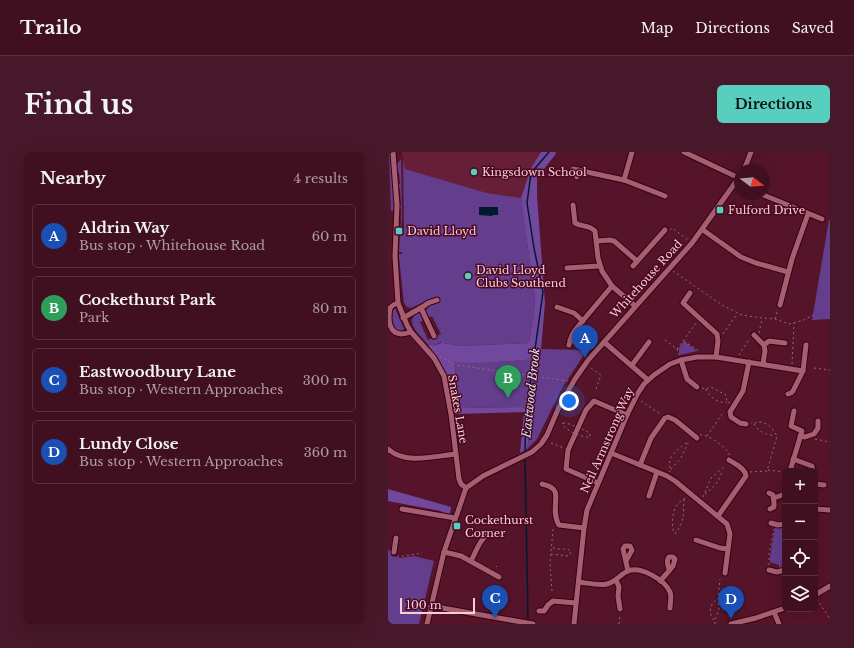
<!DOCTYPE html>
<html lang="en">
<head>
<meta charset="utf-8">
<style>
  :root { --surface:#400f20; --page:#471829; --text:#f1f3f6; --muted:#ae9ca5; --line:#592f3e; --accent:#58cebf }
  body { margin:0; font-family:"Libre Baskerville",serif; background:var(--page); color:var(--text) }
  .controls { position:absolute; right:12px; bottom:12px; display:grid; overflow:hidden; border-radius:6px; box-shadow:0 4px 16px #0002 }
  .controls button { width:36px; height:36px; display:grid; place-items:center; padding:0; border:0; border-bottom:1px solid var(--line); background:var(--surface); color:var(--text); font:20px sans-serif }
  .compass { position:absolute; left:346px; top:12px; width:36px; height:36px; border-radius:50%; background:var(--surface); box-shadow:0 4px 16px #0002; rotate:106deg }
  .scale { position:absolute; left:12px; bottom:10px; width:75px; box-sizing:border-box; padding-left:4px; border:2px solid #f7cdd6; border-top:0; font-size:11px; line-height:14px; white-space:nowrap; color:#f7cdd6; -webkit-text-stroke:3px #4a0821; paint-order:stroke }
  .you { position:absolute; left:181px; top:249px; width:14px; height:14px; margin:-10px; border:3px solid #fff; border-radius:50%; background:#1a73e8; box-shadow:0 0 0 6px #1a73e833 }
  .badge { display:grid; place-items:center; width:26px; height:26px; border-radius:50%; background:var(--accent); color:#fff; font-size:13px; font-weight:700 }
  .pin { position:absolute; translate:-50% -33px; filter:drop-shadow(0 1px 2px #0008) }
  .pin::after { content:''; position:absolute; top:21px; width:14px; height:12px; background:inherit; clip-path:polygon(0 0,100% 0,50% 100%) }
  .list { margin:0; padding:0; list-style:none }
  h2 { display:flex; justify-content:space-between; align-items:center; height:52px; margin:0; padding:0 16px; font-size:17px }
  h2 small { font-size:13px; font-weight:400; color:var(--muted) }
  .list li { display:grid; grid-template-columns:26px 1fr auto; gap:12px; align-items:center; box-sizing:border-box; height:64px; margin:0 8px 8px; padding:0 8px; border:1px solid var(--line); border-radius:6px }
  .list b { display:block; font-size:15px; white-space:nowrap }
  .list p { margin:0; font-size:13px; white-space:nowrap; color:var(--muted) }
  .list em { font-size:13px; font-style:normal; color:var(--muted) }
  .icon { flex:none; width:22px; height:22px; fill:none; stroke:currentColor; stroke-width:2; stroke-linecap:round; stroke-linejoin:round }
  .map { position:relative; flex:none; width:442px; height:472px; overflow:hidden; border-radius:6px }
  header { display:flex; align-items:center; gap:24px; box-sizing:border-box; height:56px; padding:0 20px; background:var(--surface); border-bottom:1px solid var(--line) }
  header strong { font-size:19px }
  nav { display:flex; gap:22px; margin-inline-start:auto; font-size:14px }
  .intro { display:flex; align-items:center; justify-content:space-between; box-sizing:border-box; height:96px; padding:0 24px }
  h1 { margin:0; font-size:28px }
  .button { padding:10px 18px; border-radius:6px; background:var(--accent); color:#111; font-size:14px; font-weight:700 }
  main { display:flex; gap:24px; padding:0 24px }
  aside { flex:1; background:var(--surface); border-radius:6px; box-shadow:0 4px 16px #0002 }
  .map>svg:first-child { display:block }
  .built { fill:#671e37 }
  .green { fill:#643e8c }
  .forest { fill:#72489e }
  .water { fill:#001b31 }
  .lines { fill:none; stroke-linecap:round; stroke-linejoin:round }
  .stream { stroke:#001b31; stroke-width:1.5 }
  .minor-casing { stroke:#330314; stroke-width:7 }
  .path { stroke:#9d6676; stroke-width:1; stroke-dasharray:2 3; stroke-linecap:butt }
  .minor { stroke:#a75e70; stroke-width:5 }
  .poi-dot { fill:#58cebf; stroke:#4a0821; stroke-width:1.5 }
  .labels { text-anchor:middle; stroke-width:3; stroke-linejoin:round; paint-order:stroke }
  .poi-label { font-size:11px; fill:#f7cdd6; stroke:#4a0821; text-anchor:start }
  .street-label { font-size:11px; fill:#f7cdd6; stroke:#4a0821 }
  .water-label { font-size:12px; font-style:italic; fill:#d0e5f7; stroke:#4a0821 }
</style>
</head>
<body>
<header>
<strong>Trailo</strong>
<nav><a>Map</a><a>Directions</a><a>Saved</a></nav>
</header>
<div class="intro"><h1>Find us</h1><a class="button">Directions</a></div>
<main>
<aside>
<h2>Nearby<small>4 results</small></h2>
<ul class="list">
<li><span class="badge" style="background:#1a4fb4">A</span><div><b>Aldrin Way</b><p>Bus stop · Whitehouse Road</p></div><em>60 m</em></li>
<li><span class="badge" style="background:#2e9e5b">B</span><div><b>Cockethurst Park</b><p>Park</p></div><em>80 m</em></li>
<li><span class="badge" style="background:#1a4fb4">C</span><div><b>Eastwoodbury Lane</b><p>Bus stop · Western Approaches</p></div><em>300 m</em></li>
<li><span class="badge" style="background:#1a4fb4">D</span><div><b>Lundy Close</b><p>Bus stop · Western Approaches</p></div><em>360 m</em></li>
</ul>
</aside>
<div class="map">
<svg width="442" height="472" viewBox="0 0 442 472">
  <rect width="100%" height="100%" fill="#56142a"/>
  <path class="built" d="M 14,0 L 153,0 L 143,16 L 133,46 L 99,41 L 17,17 Z"/>
  <g class="green">
    <path d="M 1,0 L 2,0 L 6,43 L 6,59 L 3,59 Z"/>
    <path d="M 13,7 L 14,67 L 13,75 L 11,76 L 11,73 L 13,73 L 13,57 L 12,56 L 12,53 L 13,53 L 12,36 L 11,36 L 10,33 L 12,32 L 11,21 L 9,20 L 9,12 Z"/>
    <path d="M 15,7 L 17,17 L 99,41 L 133,46 L 147,147 L 146,160 L 141,191 L 73,194 L 55,191 L 55,189 L 45,194 L 41,194 C 36,186 20,175 25,166 C 27,162 28,161 32,161 L 36,168 L 32,170 L 40,188 L 53,182 L 44,164 L 40,166 L 37,159 L 41,155 L 38,149 L 23,156 L 19,155 L 16,151 L 11,105 L 11,102 L 14,102 L 14,100 L 11,100 L 12,81 L 16,75 Z"/>
    <path d="M 441,68 L 442,69 L 442,167 L 424,168 Z"/>
    <path d="M 7,156 L 16,177 L 13,180 L 5,178 C 2,171 1,161 7,156 Z"/>
    <path d="M 296,189 L 309,199 L 291,203 L 291,196 Z"/>
    <path d="M 152,197 L 199,198 L 174,236 L 149,287 L 139,297 L 141,286 L 142,258 L 133,255 L 72,256 L 66,209 L 94,211 L 138,208 Z"/>
    <path d="M 397,372 L 397,418 L 391,417 L 391,413 L 382,410 L 382,405 L 387,375 Z"/>
    <path d="M 0,398 L 3,399 L 3,404 L 12,406 L 26,404 L 46,409 L 31,472 L 0,472 Z"/>
  </g>
  <g class="forest">
    <path d="M 153,0 L 168,0 L 167,3 L 149,26 L 149,44 L 157,151 L 153,198 L 138,208 L 94,211 L 66,210 L 72,256 L 133,255 L 142,258 L 141,286 L 139,297 L 132,301 L 136,260 L 66,262 L 59,225 L 50,208 L 41,194 L 45,194 L 53,191 L 55,188 L 55,191 L 73,194 L 141,191 L 146,160 L 147,147 L 133,46 L 143,16 Z"/>
    <path d="M 0,337 L 63,355 L 62,362 L 54,361 L 53,359 L 0,349 Z"/>
  </g>
  <path class="water" d="M 91,55 L 110,55 L 110,63 L 105,63 L 104,64 L 91,63 Z"/>
  <g class="lines">
    <g class="stream">
      <path d="M 137,298 L 138,262 L 155,140 L 146,96 L 139,51 L 143,21 L 161,0"/>
      <path d="M 137,308 L 140,466"/>
    </g>
    <defs>
      <g id="minor">
        <path d="M 5,0 L 9,53 L 7,104 L 10,151 L 19,173 L 23,180 L 46,206 L 56,224 L 63,262 L 71,327 L 73,332 L 78,336"/>
        <path d="M 296,0 L 351,26"/>
        <path d="M 185,17 L 236,28 L 277,44"/>
        <path d="M 356,18 L 363,0"/>
        <path d="M 189,25 L 190,18"/>
        <path d="M 236,28 L 244,0"/>
        <path d="M 373,42 L 434,67"/>
        <path d="M 185,53 L 187,71 C 194,75 201,73 207,79 L 210,106 L 214,119 L 224,134 L 247,154"/>
        <path d="M 315,78 L 353,105 L 368,111 L 400,120"/>
        <path d="M 209,89 L 222,88 L 226,89 L 249,109"/>
        <path d="M 245,114 L 277,78"/>
        <path d="M 179,116 L 211,114"/>
        <path d="M 302,141 L 295,151 L 329,182 L 330,189 L 328,205"/>
        <path d="M 10,151 C 7,152 4,153 2,156 C 0,166 0,181 13,182 C 16,182 20,181 23,180"/>
        <path d="M 392,153 L 404,107 L 420,62"/>
        <path d="M 169,155 L 186,161 L 195,169"/>
        <path d="M 33,156 L 46,184"/>
        <path d="M 15,166 L 36,154 L 40,151 L 49,148"/>
        <path d="M 366,183 L 376,193 L 377,199 L 375,212"/>
        <path d="M 182,188 L 189,190"/>
        <path d="M 216,190 L 260,228"/>
        <path d="M 181,193 L 184,183 L 187,178 L 224,134"/>
        <path d="M 376,193 L 381,189 L 397,191"/>
        <path d="M 293,208 L 299,227 L 309,235"/>
        <path d="M 244,213 L 261,190"/>
        <path d="M 400,242 L 403,241 L 405,239 L 415,219 L 418,193"/>
        <path d="M 358,272 L 352,271 L 343,265 L 342,260 L 355,239 L 361,210"/>
        <path d="M 412,284 L 417,285 L 426,282 L 430,276 L 430,269"/>
        <path d="M 0,297 C 18,313 46,304 68,302"/>
        <path d="M 223,301 L 279,324 L 287,329 L 339,372 L 342,382 L 337,421"/>
        <path d="M 405,307 L 424,314 L 425,319"/>
        <path d="M 252,313 L 263,286 L 277,266 L 280,265 L 287,268 L 309,286"/>
        <path d="M 402,319 L 414,279 L 403,274 L 406,259"/>
        <path d="M 210,331 L 178,317 L 180,298 L 198,258 L 206,249 L 239,263"/>
        <path d="M 154,332 C 158,333 164,335 166,338 C 171,343 163,361 171,373 L 196,376"/>
        <path d="M 427,332 L 436,333"/>
        <path d="M 381,341 L 385,343 L 386,351 L 386,355 L 382,357"/>
        <path d="M 261,344 L 269,320"/>
        <path d="M 386,346 L 397,342"/>
        <path d="M 14,357 L 67,366"/>
        <path d="M 427,357 L 442,358"/>
        <path d="M 330,364 L 358,324 C 357,316 347,312 341,308"/>
        <path d="M 383,371 L 390,373 L 397,372"/>
        <path d="M 308,388 L 332,396 L 340,397"/>
        <path d="M 6,400 L 8,386"/>
        <path d="M 56,400 L 73,404 L 111,425"/>
        <path d="M 83,409 C 89,398 94,379 109,381"/>
        <path d="M 238,409 L 244,398 L 242,394 L 237,394 L 235,397 L 240,419"/>
        <path d="M 381,418 L 389,420 L 397,418"/>
        <path d="M 228,428 L 231,435 L 230,444 L 232,457"/>
        <path d="M 272,429 L 281,419 C 281,413 277,410 281,405 L 285,405 L 287,407 L 285,414 L 281,419"/>
        <path d="M 191,430 C 200,431 210,434 219,432 C 228,430 232,422 240,419 C 253,414 277,428 282,440 C 284,445 282,451 282,456"/>
        <path d="M 427,443 L 442,434"/>
        <path d="M 43,454 L 145,472"/>
        <path d="M 151,459 L 156,459 L 160,453 L 165,449 L 188,451"/>
        <path d="M 386,460 L 391,472"/>
        <path d="M 39,472 L 56,400 L 78,336 L 95,324 L 144,300 L 153,292 L 159,283 L 171,255 L 187,227 L 201,207 L 304,91 L 352,24"/>
        <path d="M 186,472 L 196,376 L 199,358 L 239,263 L 250,241 L 256,232 L 266,223 L 282,212 L 293,208 L 309,205 L 328,205 L 415,219"/>
        <path d="M 343,472 L 368,466 L 397,456"/>
      </g>
    </defs>
    <use href="#minor" class="minor-casing"/>
    <g class="path">
      <path d="M 282,78 L 284,76 L 287,78 L 300,88"/>
      <path d="M 285,119 L 334,153 L 354,163 L 374,166 L 387,167 L 401,172 L 416,168 L 425,163"/>
      <path d="M 387,167 L 390,157"/>
      <path d="M 371,181 L 374,167"/>
      <path d="M 335,182 L 349,162"/>
      <path d="M 277,188 L 289,197 L 291,203"/>
      <path d="M 296,189 L 311,199"/>
      <path d="M 42,194 L 46,195 L 53,205 L 68,213 L 180,229"/>
      <path d="M 289,197 L 309,170"/>
      <path d="M 351,203 L 362,186"/>
      <path d="M 404,212 L 406,171"/>
      <path d="M 203,216 L 213,223 L 207,240"/>
      <path d="M 426,216 L 442,218"/>
      <path d="M 314,236 L 318,237 L 323,235 L 338,243 L 339,250 L 342,251"/>
      <path d="M 318,237 C 321,245 331,252 339,250"/>
      <path d="M 253,249 L 274,263"/>
      <path d="M 175,271 L 178,271 L 190,275 L 202,281 L 202,285 C 195,286 178,279 174,272 Z"/>
      <path d="M 366,272 C 370,279 379,284 387,283"/>
      <path d="M 312,283 C 319,281 341,297 342,304"/>
      <path d="M 319,284 L 334,262"/>
      <path d="M 427,287 L 442,290"/>
      <path d="M 163,291 L 176,296"/>
      <path d="M 283,317 L 293,306 L 300,291"/>
      <path d="M 380,318 L 396,320"/>
      <path d="M 281,320 L 283,318 C 276,304 294,295 301,289"/>
      <path d="M 362,320 L 379,319 L 389,284 C 385,278 382,271 372,270 C 368,270 367,272 363,271"/>
      <path d="M 317,342 C 325,336 333,328 334,318"/>
      <path d="M 315,345 L 323,326 L 336,315"/>
      <path d="M 296,347 C 295,363 297,367 288,381 L 286,381 C 283,373 284,359 290,352 C 292,349 295,348 298,345"/>
      <path d="M 163,402 L 181,404 L 183,400 L 180,397 L 168,397 L 164,395"/>
      <path d="M 9,405 L 34,401"/>
      <path d="M 381,413 L 381,402 L 386,377"/>
      <path d="M 108,415 L 109,414"/>
      <path d="M 164,439 L 162,413 L 165,376"/>
      <path d="M 429,447 L 442,467"/>
      <path d="M 326,468 C 320,461 322,452 329,447"/>
      <path d="M 231,472 L 232,462"/>
      <path d="M 327,472 L 327,468 L 331,458 L 330,448 L 332,427"/>
    </g>
    <use href="#minor" class="minor"/>
  </g>
  <g class="poi-dot">
    <circle cx="86" cy="20" r="4"/>
    <rect x="328" y="54" width="8" height="8" rx="2"/>
    <rect x="7" y="75" width="8" height="8" rx="2"/>
    <circle cx="80" cy="124" r="4"/>
    <rect x="65" y="370" width="8" height="8" rx="2"/>
  </g>
  <g class="labels">
    <g class="poi-label">
      <text x="94" y="24">Kingsdown School</text>
      <text x="340" y="62">Fulford Drive</text>
      <text x="19" y="83">David Lloyd</text>
      <text x="88" y="122">David Lloyd<tspan x="88" dy="13">Clubs Southend</tspan></text>
      <text x="77" y="372">Cockethurst<tspan x="77" dy="13">Corner</tspan></text>
    </g>
    <g class="street-label">
      <text transform="translate(258 127) rotate(-48)" y="4">Whitehouse Road</text>
      <text transform="translate(70 257) rotate(80)" y="4">Snakes Lane</text>
      <text transform="translate(219 288) rotate(-66)" y="4">Neil Armstrong Way</text>
    </g>
    <g class="water-label">
      <text transform="translate(143 241) rotate(-84)" y="4">Eastwood Brook</text>
    </g>
  </g>
</svg>
<div class="controls">
<button>+</button>
<button>−</button>
<button><svg class="icon" aria-label="locate" viewBox="0 0 24 24"><circle cx="12" cy="12" r="6"/><path d="M12 2v4M12 18v4M2 12h4M18 12h4"/></svg></button>
<button><svg class="icon" aria-label="layers" viewBox="0 0 24 24"><path d="M12 4l9 5-9 5-9-5zM3 14l9 5 9-5"/></svg></button>
</div>
<svg class="compass" viewBox="-18 -18 36 36"><path d="M0-13l5 13h-10z" fill="#e53935"/><path d="M0 13l5-13h-10z" fill="#ae9ca5"/></svg>
<div class="scale">100 m</div>
<div class="you"></div>
<div class="pin badge" style="left:197px;top:206px;background:#1a4fb4">A</div>
<div class="pin badge" style="left:120px;top:246px;background:#2e9e5b">B</div>
<div class="pin badge" style="left:107px;top:466px;background:#1a4fb4">C</div>
<div class="pin badge" style="left:343px;top:467px;background:#1a4fb4">D</div>
</div>
</main>
</body>
</html>
